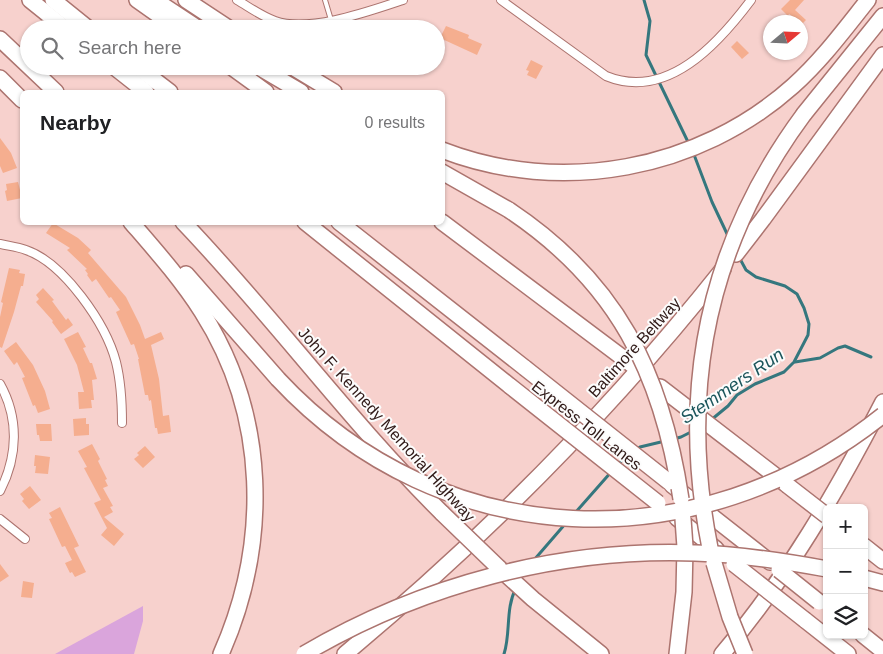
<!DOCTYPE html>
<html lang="en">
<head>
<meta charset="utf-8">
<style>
  :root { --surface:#fff; --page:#f6f6f6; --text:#202124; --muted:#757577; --line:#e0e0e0 }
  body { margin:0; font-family:Arial,sans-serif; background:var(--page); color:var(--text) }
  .controls { position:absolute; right:15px; bottom:15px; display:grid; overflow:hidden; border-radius:8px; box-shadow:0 1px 4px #0004 }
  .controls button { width:45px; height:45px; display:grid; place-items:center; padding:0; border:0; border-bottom:1px solid var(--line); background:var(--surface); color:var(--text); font:25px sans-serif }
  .compass { position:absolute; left:763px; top:15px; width:45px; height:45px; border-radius:50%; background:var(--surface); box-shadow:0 1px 4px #0004; rotate:71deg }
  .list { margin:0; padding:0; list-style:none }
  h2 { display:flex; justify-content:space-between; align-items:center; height:65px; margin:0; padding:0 20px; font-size:21px }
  h2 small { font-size:16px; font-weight:400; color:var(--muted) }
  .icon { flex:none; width:28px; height:28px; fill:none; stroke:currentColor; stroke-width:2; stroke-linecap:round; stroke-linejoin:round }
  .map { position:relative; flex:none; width:883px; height:654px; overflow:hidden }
  .search { position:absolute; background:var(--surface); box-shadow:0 1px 4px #0004; left:20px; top:20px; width:425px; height:55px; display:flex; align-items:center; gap:12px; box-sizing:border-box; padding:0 18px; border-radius:28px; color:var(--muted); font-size:19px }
  .panel { position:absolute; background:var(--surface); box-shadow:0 1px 4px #0004; left:20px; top:90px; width:425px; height:135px; border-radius:8px }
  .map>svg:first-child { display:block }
  .green { fill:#daa5dc }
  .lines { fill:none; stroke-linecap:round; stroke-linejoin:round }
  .stream { stroke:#35777e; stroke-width:3 }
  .building { fill:#f5ae8f }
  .service-casing { stroke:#ac746f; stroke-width:6 }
  .minor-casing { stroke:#ac746f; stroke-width:10 }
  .motorway-casing { stroke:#ac746f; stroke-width:18 }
  .service { stroke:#fff; stroke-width:4 }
  .minor { stroke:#fff; stroke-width:8 }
  .motorway { stroke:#fff; stroke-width:15 }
  .motorway-bridge-casing { stroke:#ac746f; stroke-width:18; stroke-linecap:butt }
  .motorway-bridge { stroke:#fff; stroke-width:15 }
  .labels { text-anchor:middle; stroke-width:4; stroke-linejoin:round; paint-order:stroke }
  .street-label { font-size:16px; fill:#2f1917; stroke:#fcfcfc }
  .water-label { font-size:18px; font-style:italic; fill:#1b555b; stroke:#fcfcfc }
</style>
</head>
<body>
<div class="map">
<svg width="883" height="654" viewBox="0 0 883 654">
  <rect width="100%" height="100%" fill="#f7d1cd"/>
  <path class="green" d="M 143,606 L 143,621 L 134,654 L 55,654 Z"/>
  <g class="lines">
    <g class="stream">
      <path d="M 644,0 L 650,21 L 646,55 L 689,144"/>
      <path d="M 693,152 L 712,202 L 729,238"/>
      <path d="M 795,362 L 820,358 L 838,348 L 845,346 L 871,357"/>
      <path d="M 711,420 L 728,406 L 737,395 L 755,384 L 784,372 L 794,362 L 808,335 L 809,324 L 804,308 L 797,294 L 785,286 L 756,277 L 746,270 L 739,257"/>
      <path d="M 674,439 L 681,437 L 693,431"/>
      <path d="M 635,450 L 640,447 L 665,441"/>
      <path d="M 618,464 L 628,455"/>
      <path d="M 575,513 L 612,471"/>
      <path d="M 534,560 L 566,523"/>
      <path d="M 504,654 C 511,633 505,609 516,588"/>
    </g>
  </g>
  <g class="building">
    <path d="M 790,0 L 804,0 L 795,10 L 806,20 L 801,25 L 800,22 L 789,14 L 788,16 L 781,9 Z"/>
    <path d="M 446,26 L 469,35 L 468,38 L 482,44 L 477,55 L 440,38 Z"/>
    <path d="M 737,41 L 749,53 L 742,59 L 731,47 Z"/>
    <path d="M 531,60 L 543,66 L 536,79 L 527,75 L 529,71 L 526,70 Z"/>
    <path d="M 0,138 L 11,153 L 17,168 L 3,173 L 0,166 Z"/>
    <path d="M 18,182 L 22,198 L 7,201 L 5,191 L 7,190 L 6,184 Z"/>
    <path d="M 53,223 L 78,238 L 91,250 L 88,253 L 126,297 L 140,325 L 145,339 L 161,332 L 164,339 L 151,345 L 159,379 L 163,416 L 169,415 L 171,432 L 158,434 L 157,428 L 155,428 L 151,400 L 149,401 L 148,395 L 145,395 L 138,359 L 139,359 L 134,344 L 131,345 L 116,312 L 120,310 L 111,297 L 109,298 L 96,279 L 92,282 L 87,275 L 88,274 L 85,270 L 87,269 L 67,250 L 70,248 L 46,233 Z"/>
    <path d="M 9,268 L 20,270 L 19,273 L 25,274 L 23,286 L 21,286 L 14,312 L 2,348 L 0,347 L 0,317 L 3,303 L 1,302 Z"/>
    <path d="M 43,288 L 54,300 L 52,301 L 66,320 L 68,318 L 73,325 L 61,334 L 52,322 L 53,321 L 36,302 L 39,299 L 36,295 Z"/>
    <path d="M 78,332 L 86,347 L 83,348 L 90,363 L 92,363 L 97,379 L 92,380 L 94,400 L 91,400 L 92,408 L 79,409 L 78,392 L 84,392 L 77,365 L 64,339 Z"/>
    <path d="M 16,342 L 33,365 L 45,391 L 50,409 L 38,413 L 35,405 L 33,406 L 22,378 L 25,377 L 17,362 L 14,365 L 4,351 Z"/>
    <path d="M 86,418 L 86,424 L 89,424 L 89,435 L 74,436 L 73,419 Z"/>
    <path d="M 36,424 L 51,424 L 52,441 L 40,441 L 39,435 L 37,435 Z"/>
    <path d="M 92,444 L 100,459 L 98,461 L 107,479 L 105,480 L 108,486 L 103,488 L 113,506 L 110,507 L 113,512 L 104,517 L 124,534 L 114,546 L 101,535 L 107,528 L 94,503 L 101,500 L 84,468 L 87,467 L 78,451 Z"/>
    <path d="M 145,446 L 155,457 L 143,468 L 134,459 L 139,455 L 137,453 Z"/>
    <path d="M 35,455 L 50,457 L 48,474 L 35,473 L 36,466 L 34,466 Z"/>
    <path d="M 30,486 L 41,500 L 29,509 L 22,501 L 24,499 L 20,494 Z"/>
    <path d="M 60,507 L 79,546 L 74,548 L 86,572 L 75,577 L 72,572 L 70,573 L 65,563 L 72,560 L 65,546 L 62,547 L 49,519 L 52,518 L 49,513 Z"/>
    <path d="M 0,564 L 9,576 L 0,582 Z"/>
    <path d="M 23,581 L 34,583 L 32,598 L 21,597 Z"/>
  </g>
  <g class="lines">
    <defs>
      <path id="service" d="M 325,0 L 331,20"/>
      <g id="minor">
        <path d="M 237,0 C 249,7 261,16 275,21 C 309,33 370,11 403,0"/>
        <path d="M 501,0 L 606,76 C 667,101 718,44 751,0"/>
        <path d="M 0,244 C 9,246 18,247 26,250 C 64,263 106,324 116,362 C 121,382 122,402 122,423"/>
        <path d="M 0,384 C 19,418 18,456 0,491"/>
        <path d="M 0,519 L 25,539"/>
      </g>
      <g id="motorway">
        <path d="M 30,0 L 66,29"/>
        <path d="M 53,0 L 89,29"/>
        <path d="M 137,0 L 178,29"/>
        <path d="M 155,0 L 199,29"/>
        <path d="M 186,0 L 230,29"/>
        <path d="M 0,39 L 56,92"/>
        <path d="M 113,66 L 146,92"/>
        <path d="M 136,66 L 170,92"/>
        <path d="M 230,66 L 266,92"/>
        <path d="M 257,66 L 301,92"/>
        <path d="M 291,66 L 334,92"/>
        <path d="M 0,78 L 22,100"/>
        <path d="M 804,114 L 883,16"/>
        <path d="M 442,150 C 561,196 699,170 793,86 C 822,60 844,30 868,0"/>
        <path d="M 442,172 L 509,210"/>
        <path d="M 131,222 C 156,251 181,279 202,312 C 268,416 270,543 221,654"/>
        <path d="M 183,222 C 273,316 350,422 442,513"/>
        <path d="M 305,222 L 510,386"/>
        <path d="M 339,222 L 525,368"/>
        <path d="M 442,222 L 635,367"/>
        <path d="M 736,254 L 763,219 L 883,55"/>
        <path d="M 186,274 L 278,379"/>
        <path d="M 660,387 L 786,484"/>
        <path d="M 672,485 L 770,562"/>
        <path d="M 677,518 L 716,549"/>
        <path d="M 864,546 L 883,561"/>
        <path d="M 499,568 L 533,599 L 601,654"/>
        <path d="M 864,578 L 883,583"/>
        <path d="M 805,620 L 848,654"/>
        <path d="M 863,635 L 883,651"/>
        <path d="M 345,654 C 483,539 611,410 723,269"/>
        <path d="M 677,654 L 684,592 L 685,547"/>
        <path d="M 722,654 C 787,578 837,491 883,402"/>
      </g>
    </defs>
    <use href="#service" class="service-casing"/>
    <use href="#minor" class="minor-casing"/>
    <use href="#motorway" class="motorway-casing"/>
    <use href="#service" class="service"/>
    <use href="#minor" class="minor"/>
    <use href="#motorway" class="motorway"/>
    <defs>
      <g id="motorway-bridge">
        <path d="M 509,210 C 617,282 662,373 681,499"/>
        <path d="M 525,368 L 669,482"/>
        <path d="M 278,379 C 442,555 698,563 883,415"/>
        <path d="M 510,386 L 658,503"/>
        <path d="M 787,485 L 827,516"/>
        <path d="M 442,513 L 499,568"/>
        <path d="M 683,519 L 685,547"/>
        <path d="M 710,548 C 678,389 707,245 804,114"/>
        <path d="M 714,563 L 730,617 L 745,654"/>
        <path d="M 734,564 L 805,620"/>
        <path d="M 779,570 L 819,602"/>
        <path d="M 304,654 C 421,585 559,548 695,553 C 739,554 783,561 827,569"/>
      </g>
    </defs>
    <use href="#motorway-bridge" class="motorway-bridge-casing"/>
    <use href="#motorway-bridge" class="motorway-bridge"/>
  </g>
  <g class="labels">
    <g class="street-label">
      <text transform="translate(634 347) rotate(-48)" y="6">Baltimore Beltway</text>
      <text transform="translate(387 424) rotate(48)" y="6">John F. Kennedy Memorial Highway</text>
      <text transform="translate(587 425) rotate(38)" y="6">Express Toll Lanes</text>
    </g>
    <g class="water-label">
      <text transform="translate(732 386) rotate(-34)" y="6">Stemmers Run</text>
    </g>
  </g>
</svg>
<div class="controls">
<button>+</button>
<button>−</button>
<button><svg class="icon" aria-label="layers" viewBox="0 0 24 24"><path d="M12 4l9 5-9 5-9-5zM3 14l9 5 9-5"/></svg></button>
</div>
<svg class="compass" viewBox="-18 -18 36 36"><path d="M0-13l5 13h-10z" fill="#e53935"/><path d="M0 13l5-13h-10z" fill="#757577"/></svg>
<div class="search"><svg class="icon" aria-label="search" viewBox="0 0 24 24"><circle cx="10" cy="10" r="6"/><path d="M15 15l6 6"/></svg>Search here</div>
<section class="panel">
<h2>Nearby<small>0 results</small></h2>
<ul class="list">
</ul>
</section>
</div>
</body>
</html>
